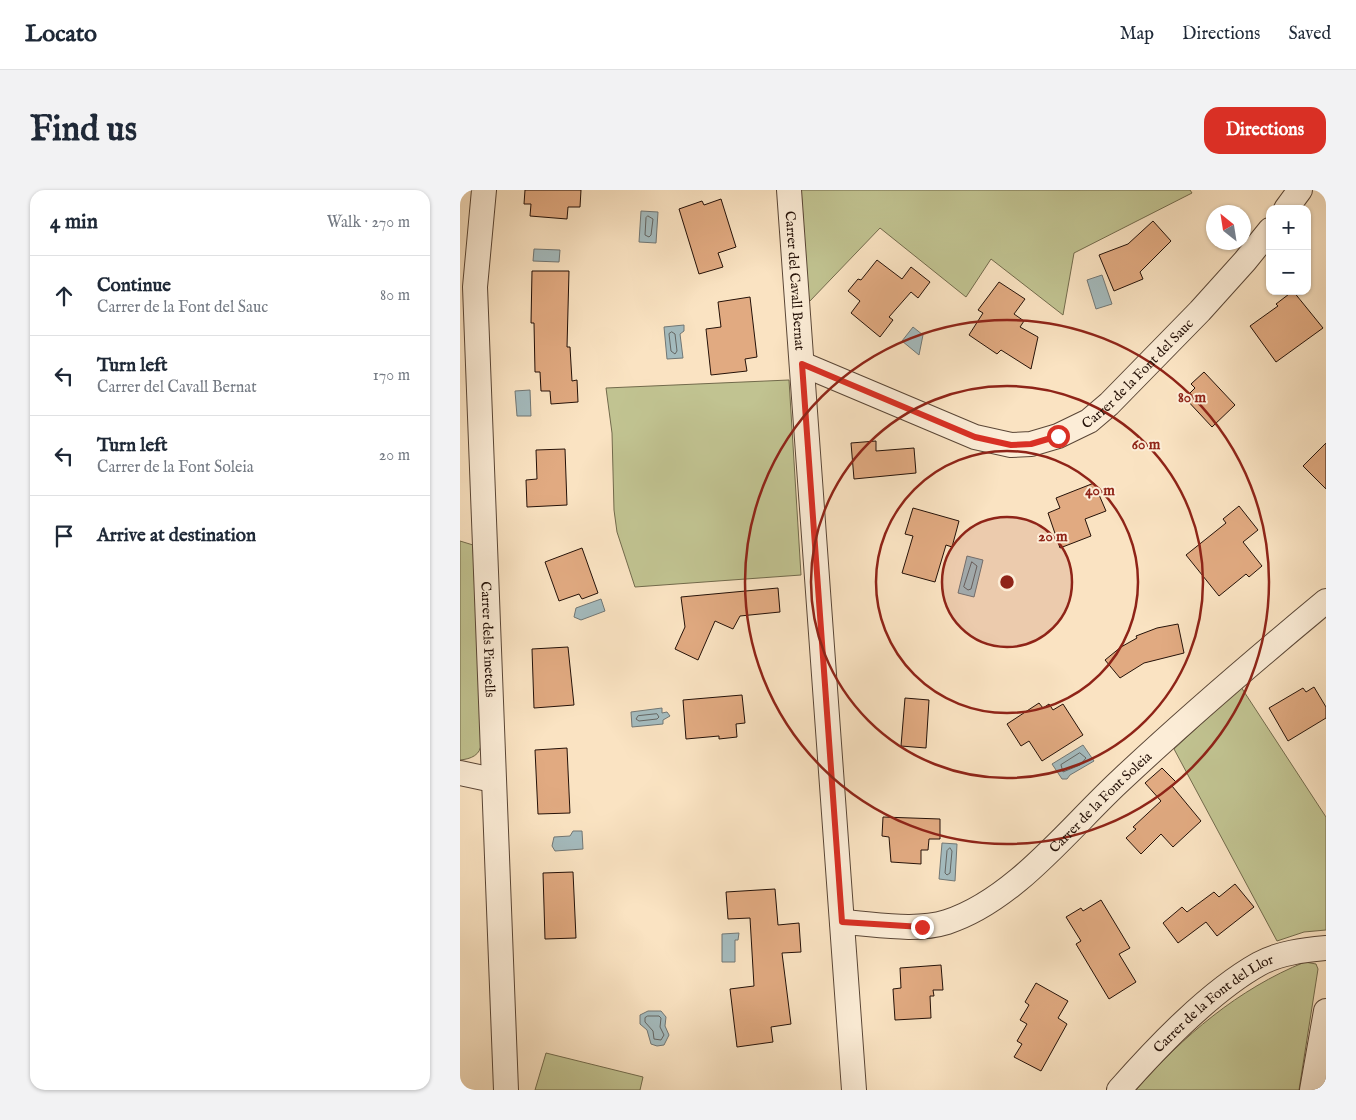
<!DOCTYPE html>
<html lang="en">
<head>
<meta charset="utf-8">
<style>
  :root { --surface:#fff; --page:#f2f2f3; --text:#1f2937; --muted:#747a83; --line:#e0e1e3; --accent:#d93025 }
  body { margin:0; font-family:"IM FELL English",serif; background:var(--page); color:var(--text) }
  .controls { position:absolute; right:15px; top:15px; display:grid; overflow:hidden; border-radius:10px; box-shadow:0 1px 4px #0004 }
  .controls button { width:45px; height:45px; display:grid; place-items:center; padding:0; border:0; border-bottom:1px solid var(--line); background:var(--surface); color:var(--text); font:25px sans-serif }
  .compass { position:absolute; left:746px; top:15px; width:45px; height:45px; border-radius:50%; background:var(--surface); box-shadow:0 1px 4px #0004; rotate:330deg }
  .stop { position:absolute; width:15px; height:15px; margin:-11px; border:4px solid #d93025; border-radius:50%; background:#fff }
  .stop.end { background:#d93025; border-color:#fff; box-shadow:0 1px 5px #0008 }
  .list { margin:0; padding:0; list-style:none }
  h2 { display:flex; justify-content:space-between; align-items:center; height:65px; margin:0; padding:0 20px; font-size:21px }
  h2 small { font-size:16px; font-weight:400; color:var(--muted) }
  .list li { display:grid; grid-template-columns:32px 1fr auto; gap:15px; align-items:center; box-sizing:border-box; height:80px; padding:0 20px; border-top:1px solid var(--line) }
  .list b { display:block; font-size:19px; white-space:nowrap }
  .list p { margin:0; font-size:16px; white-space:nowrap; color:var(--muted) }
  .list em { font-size:16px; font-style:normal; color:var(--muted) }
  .icon { flex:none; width:28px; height:28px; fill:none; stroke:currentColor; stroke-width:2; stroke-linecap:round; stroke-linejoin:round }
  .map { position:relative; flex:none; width:866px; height:900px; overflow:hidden; border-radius:15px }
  header { display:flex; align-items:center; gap:30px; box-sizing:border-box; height:70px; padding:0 25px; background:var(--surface); border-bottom:1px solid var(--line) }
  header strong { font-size:24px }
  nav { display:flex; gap:28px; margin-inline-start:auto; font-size:18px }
  .intro { display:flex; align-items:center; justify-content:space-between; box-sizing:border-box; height:120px; padding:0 30px }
  h1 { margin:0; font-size:35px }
  .button { padding:12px 22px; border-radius:15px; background:var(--accent); color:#fff; font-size:18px; font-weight:700 }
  main { display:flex; gap:30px; padding:0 30px }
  aside { flex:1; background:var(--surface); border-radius:15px; box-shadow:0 1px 4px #0004 }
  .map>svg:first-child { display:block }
  .green { fill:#c1c391; stroke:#726a4c }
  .water { fill:#a4bbbe; stroke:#717775 }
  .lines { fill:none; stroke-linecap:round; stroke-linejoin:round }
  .shore { stroke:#646663; stroke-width:1 }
  .building { fill:#e1aa81; stroke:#241108 }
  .street-casing { stroke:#5a4636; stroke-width:26 }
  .street { stroke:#fcedd7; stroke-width:24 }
  .route { stroke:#d93025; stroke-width:6 }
  .ring { fill:none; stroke:#8f2418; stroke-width:2.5 }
  .labels { text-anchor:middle; stroke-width:4; stroke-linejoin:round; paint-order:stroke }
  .street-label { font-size:14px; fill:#241108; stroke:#fcedd7 }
  .centre { fill:#8f2418; stroke:#fcedd7; stroke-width:2.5 }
  .ring-label { font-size:15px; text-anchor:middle; font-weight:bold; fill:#8f2418; stroke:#fcedd7; stroke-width:4; stroke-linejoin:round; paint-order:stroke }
</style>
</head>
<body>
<header>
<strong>Locato</strong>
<nav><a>Map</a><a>Directions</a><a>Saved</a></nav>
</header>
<div class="intro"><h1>Find us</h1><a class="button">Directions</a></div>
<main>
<aside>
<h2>4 min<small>Walk · 270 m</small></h2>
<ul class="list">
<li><svg class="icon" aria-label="ahead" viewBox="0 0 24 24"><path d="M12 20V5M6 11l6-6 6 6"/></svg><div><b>Continue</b><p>Carrer de la Font del Sauc</p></div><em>80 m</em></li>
<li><svg class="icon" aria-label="left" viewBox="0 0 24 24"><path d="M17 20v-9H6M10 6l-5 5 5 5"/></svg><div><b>Turn left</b><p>Carrer del Cavall Bernat</p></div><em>170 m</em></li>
<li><svg class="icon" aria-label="left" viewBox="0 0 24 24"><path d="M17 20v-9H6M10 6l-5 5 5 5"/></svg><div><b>Turn left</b><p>Carrer de la Font Soleia</p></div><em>20 m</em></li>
<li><svg class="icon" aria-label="arrive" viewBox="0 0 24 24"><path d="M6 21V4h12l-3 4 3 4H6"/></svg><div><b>Arrive at destination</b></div></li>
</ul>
</aside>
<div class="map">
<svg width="866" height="900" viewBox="0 0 866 900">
  <rect width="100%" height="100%" fill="#fae3c2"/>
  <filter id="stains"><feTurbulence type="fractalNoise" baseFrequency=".004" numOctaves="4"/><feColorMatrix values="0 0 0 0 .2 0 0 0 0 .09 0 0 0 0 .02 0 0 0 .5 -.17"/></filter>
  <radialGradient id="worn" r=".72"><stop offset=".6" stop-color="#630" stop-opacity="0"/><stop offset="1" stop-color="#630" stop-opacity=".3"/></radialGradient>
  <g class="green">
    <path d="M 341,0 L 730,0 L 732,3 L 614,63 L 603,125 L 531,69 L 506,107 L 420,38 L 349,112 Z"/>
    <path d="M 329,190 L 341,385 L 175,397 L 157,342 L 154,320 L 152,243 L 146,198 Z"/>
    <path d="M 0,351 L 13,355 L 21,553 C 21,565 11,569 0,570 Z"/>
    <path d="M 781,497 L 866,627 L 866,740 L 844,742 L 817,751 L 714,559 Z"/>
    <path d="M 845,772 L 856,774 L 858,779 L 839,900 L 676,900 C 723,846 778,799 845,772 Z"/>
    <path d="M 86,863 L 183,887 L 180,900 L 75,900 Z"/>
  </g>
  <g class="water">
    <path d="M 181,21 L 198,22 L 196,53 L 179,52 Z"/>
    <path d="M 74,59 L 100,60 L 99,72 L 73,71 Z"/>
    <path d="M 642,85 L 652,114 L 636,119 L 627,90 Z"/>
    <path d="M 224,135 L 224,141 L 220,144 L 223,168 L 207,169 L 204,137 Z"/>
    <path d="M 453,137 L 463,145 L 459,165 L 442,151 Z"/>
    <path d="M 70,200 L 71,226 L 57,226 L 55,201 Z"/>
    <path d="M 507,366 L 523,370 L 514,407 L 498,403 Z"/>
    <path d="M 141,409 L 145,421 L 121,430 L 114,427 L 116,418 Z"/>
    <path d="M 202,518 L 202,523 L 207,522 L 210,526 L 203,530 L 203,534 L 172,537 L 171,522 Z"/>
    <path d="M 623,555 L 634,571 L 610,585 L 607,589 L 602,589 L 592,574 Z"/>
    <path d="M 113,641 L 122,641 L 123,659 L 95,661 L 92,656 L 94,647 L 110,646 Z"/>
    <path d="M 482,653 L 497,654 L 495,691 L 479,689 Z"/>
    <path d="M 279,743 L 278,750 L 275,750 L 275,772 L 262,772 L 262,744 Z"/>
    <path d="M 188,821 L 201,821 L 206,827 L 205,836 L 209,845 L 204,855 L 197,856 L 191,854 L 187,840 L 180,834 L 180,825 Z"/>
  </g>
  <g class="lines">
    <g class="shore">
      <path d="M 188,26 L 193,29 L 191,45 L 189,47 L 185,45 L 186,28 Z"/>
      <path d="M 212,142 L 215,144 L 217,161 L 215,164 L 211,161 L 209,144 Z"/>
      <path d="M 512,372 L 517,376 L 511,399 L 508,400 L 504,397 Z"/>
      <path d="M 197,524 L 199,527 L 197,529 L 179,531 L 176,529 L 178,526 Z"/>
      <path d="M 620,563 L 626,568 L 620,575 L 603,582 L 601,575 Z"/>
      <path d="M 490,658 L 492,661 L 490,683 L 487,685 L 485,683 L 487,661 Z"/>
      <path d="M 188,826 L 199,826 L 201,828 L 200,837 L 204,845 L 201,850 L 194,849 L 193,841 L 185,832 L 185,828 Z"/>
    </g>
  </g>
  <g class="building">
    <path d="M 65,0 L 121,0 L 120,17 L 108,17 L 107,29 L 70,26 L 71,14 L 64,14 Z"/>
    <path d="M 261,9 L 276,57 L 258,63 L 263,77 L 239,84 L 219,19 L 242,11 L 244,15 Z"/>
    <path d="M 693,31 L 711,51 L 680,82 L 683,89 L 654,101 L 639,65 L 668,54 Z"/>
    <path d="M 417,70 L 442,89 L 451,77 L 470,92 L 458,108 L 451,102 L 429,127 L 433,130 L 420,147 L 391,123 L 400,111 L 388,101 L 398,89 L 401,90 Z"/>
    <path d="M 72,81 L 109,81 L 107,157 L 110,157 L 112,191 L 117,190 L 118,212 L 91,214 L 90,201 L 81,201 L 80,182 L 75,182 L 74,133 L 71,133 Z"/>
    <path d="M 539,92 L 565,109 L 554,124 L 564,131 L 560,137 L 578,147 L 571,179 L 541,160 L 537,164 L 509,145 L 523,123 L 518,120 Z"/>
    <path d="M 833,101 L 863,138 L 816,172 L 790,136 L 818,116 L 816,114 Z"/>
    <path d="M 290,107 L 297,167 L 285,169 L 287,181 L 251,185 L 246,139 L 261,137 L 258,112 Z"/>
    <path d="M 744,182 L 775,215 L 752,237 L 725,208 L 735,198 L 731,194 Z"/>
    <path d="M 416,251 L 416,261 L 454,258 L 456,283 L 394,289 L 391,253 Z"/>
    <path d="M 866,253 L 866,299 L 843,276 Z"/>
    <path d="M 105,259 L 107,315 L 67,317 L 66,290 L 77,289 L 76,260 Z"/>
    <path d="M 634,293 L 646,321 L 625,329 L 631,346 L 600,358 L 588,323 L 600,318 L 596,308 Z"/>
    <path d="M 779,316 L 798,340 L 783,352 L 802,376 L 789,387 L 786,384 L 759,406 L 726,365 L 766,333 L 763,329 Z"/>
    <path d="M 453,318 L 499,331 L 492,357 L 486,355 L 475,392 L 442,383 L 453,346 L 445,344 Z"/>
    <path d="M 122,358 L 138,403 L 122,409 L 119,404 L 99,411 L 85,372 Z"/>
    <path d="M 318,398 L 320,422 L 280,426 L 273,439 L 255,431 L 238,470 L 215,459 L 225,437 L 221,407 Z"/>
    <path d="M 718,434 L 724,463 L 684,473 L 660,488 L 645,470 L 661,457 L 677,448 L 676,446 L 697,438 Z"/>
    <path d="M 108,457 L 114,515 L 74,518 L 72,459 Z"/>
    <path d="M 854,497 L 866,517 L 866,528 L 828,551 L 809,518 L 843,498 L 846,502 Z"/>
    <path d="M 282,505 L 285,533 L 276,534 L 277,547 L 259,549 L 259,546 L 226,549 L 223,510 Z"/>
    <path d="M 445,508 L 469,510 L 466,558 L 441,556 Z"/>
    <path d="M 579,513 L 583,518 L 589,514 L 593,520 L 603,514 L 623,545 L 582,571 L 569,551 L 561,556 L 547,534 Z"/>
    <path d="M 107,558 L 110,623 L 78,624 L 75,560 Z"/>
    <path d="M 702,578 L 716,592 L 712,596 L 741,631 L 713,657 L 701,644 L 681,664 L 666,648 L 676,639 L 673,637 L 701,611 L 685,593 Z"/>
    <path d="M 423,627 L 480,629 L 480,649 L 469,649 L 468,660 L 461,660 L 461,674 L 431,672 L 429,647 L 422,646 Z"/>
    <path d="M 113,682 L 116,748 L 85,749 L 83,683 Z"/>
    <path d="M 775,694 L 794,717 L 757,746 L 746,732 L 718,753 L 703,733 L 722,717 L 727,722 L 754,702 L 759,707 Z"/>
    <path d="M 315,699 L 318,735 L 339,733 L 341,762 L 322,763 L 331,834 L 311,837 L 313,852 L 277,857 L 270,799 L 294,796 L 290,728 L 268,729 L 266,702 Z"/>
    <path d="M 641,710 L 670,758 L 659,764 L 676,792 L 649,809 L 616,754 L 621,751 L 606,727 L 621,718 L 623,721 Z"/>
    <path d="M 481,775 L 483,800 L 473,800 L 474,806 L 470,806 L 471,828 L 435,830 L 433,799 L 441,798 L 440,778 Z"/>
    <path d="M 576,793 L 608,811 L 598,828 L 607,834 L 581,881 L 554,867 L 562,854 L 557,851 L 567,834 L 560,830 L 569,815 L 565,812 Z"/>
  </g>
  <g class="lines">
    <defs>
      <g id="street">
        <path id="s1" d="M 24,0 L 15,97 L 46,900"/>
        <path id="s2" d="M 329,0 L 394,900"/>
        <path d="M 826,19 L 840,0"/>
        <path id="s3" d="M 342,174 L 515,247 L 551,255 L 571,254 L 598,246 L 629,231 L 649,214 L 740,121 L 785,71 L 810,40"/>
        <path d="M 0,583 L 33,590"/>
        <path id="s4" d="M 382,732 C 416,734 455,742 487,732 C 555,710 610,637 661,590 C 727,528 796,469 866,411"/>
        <path id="s5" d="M 659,900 C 697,857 749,802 799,774 C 819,763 844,760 866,758"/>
        <path d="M 852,900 L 866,821"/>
      </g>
    </defs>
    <use href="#street" class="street-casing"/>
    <use href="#street" class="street"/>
  </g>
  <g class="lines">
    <path class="route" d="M 462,737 L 382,732 L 342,174 L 515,247 L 551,255 L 571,254 L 598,246"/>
  </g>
  <circle cx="547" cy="392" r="65" fill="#8f2418" fill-opacity=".12"/>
  <g class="ring">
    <circle cx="547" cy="392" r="65"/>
    <circle cx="547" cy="392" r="131"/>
    <circle cx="547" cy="392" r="196"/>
    <circle cx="547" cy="392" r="262"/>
  </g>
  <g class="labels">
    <g class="street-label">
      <text dy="5" stroke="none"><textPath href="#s2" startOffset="91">Carrer del Cavall Bernat</textPath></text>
      <text dy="5" stroke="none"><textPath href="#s3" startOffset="375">Carrer de la Font del Sauc</textPath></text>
      <text dy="5" stroke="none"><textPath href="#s1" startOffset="450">Carrer dels Pinetells</textPath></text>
      <text dy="5" stroke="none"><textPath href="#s4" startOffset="302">Carrer de la Font Soleia</textPath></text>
      <text dy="5" stroke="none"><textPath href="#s5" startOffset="129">Carrer de la Font del Llor</textPath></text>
    </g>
  </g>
  <circle cx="547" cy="392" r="8" class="centre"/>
  <g class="ring-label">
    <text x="732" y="212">80 m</text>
    <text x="686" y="259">60 m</text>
    <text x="640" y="305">40 m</text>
    <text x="593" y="351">20 m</text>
  </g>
  <rect width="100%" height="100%" filter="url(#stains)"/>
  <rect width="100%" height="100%" fill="url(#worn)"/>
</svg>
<div class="controls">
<button>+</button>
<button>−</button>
</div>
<svg class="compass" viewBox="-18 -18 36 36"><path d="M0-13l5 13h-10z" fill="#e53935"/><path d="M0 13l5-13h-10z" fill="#747a83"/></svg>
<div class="stop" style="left:598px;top:246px"></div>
<div class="stop end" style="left:462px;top:737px"></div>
</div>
</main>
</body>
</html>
